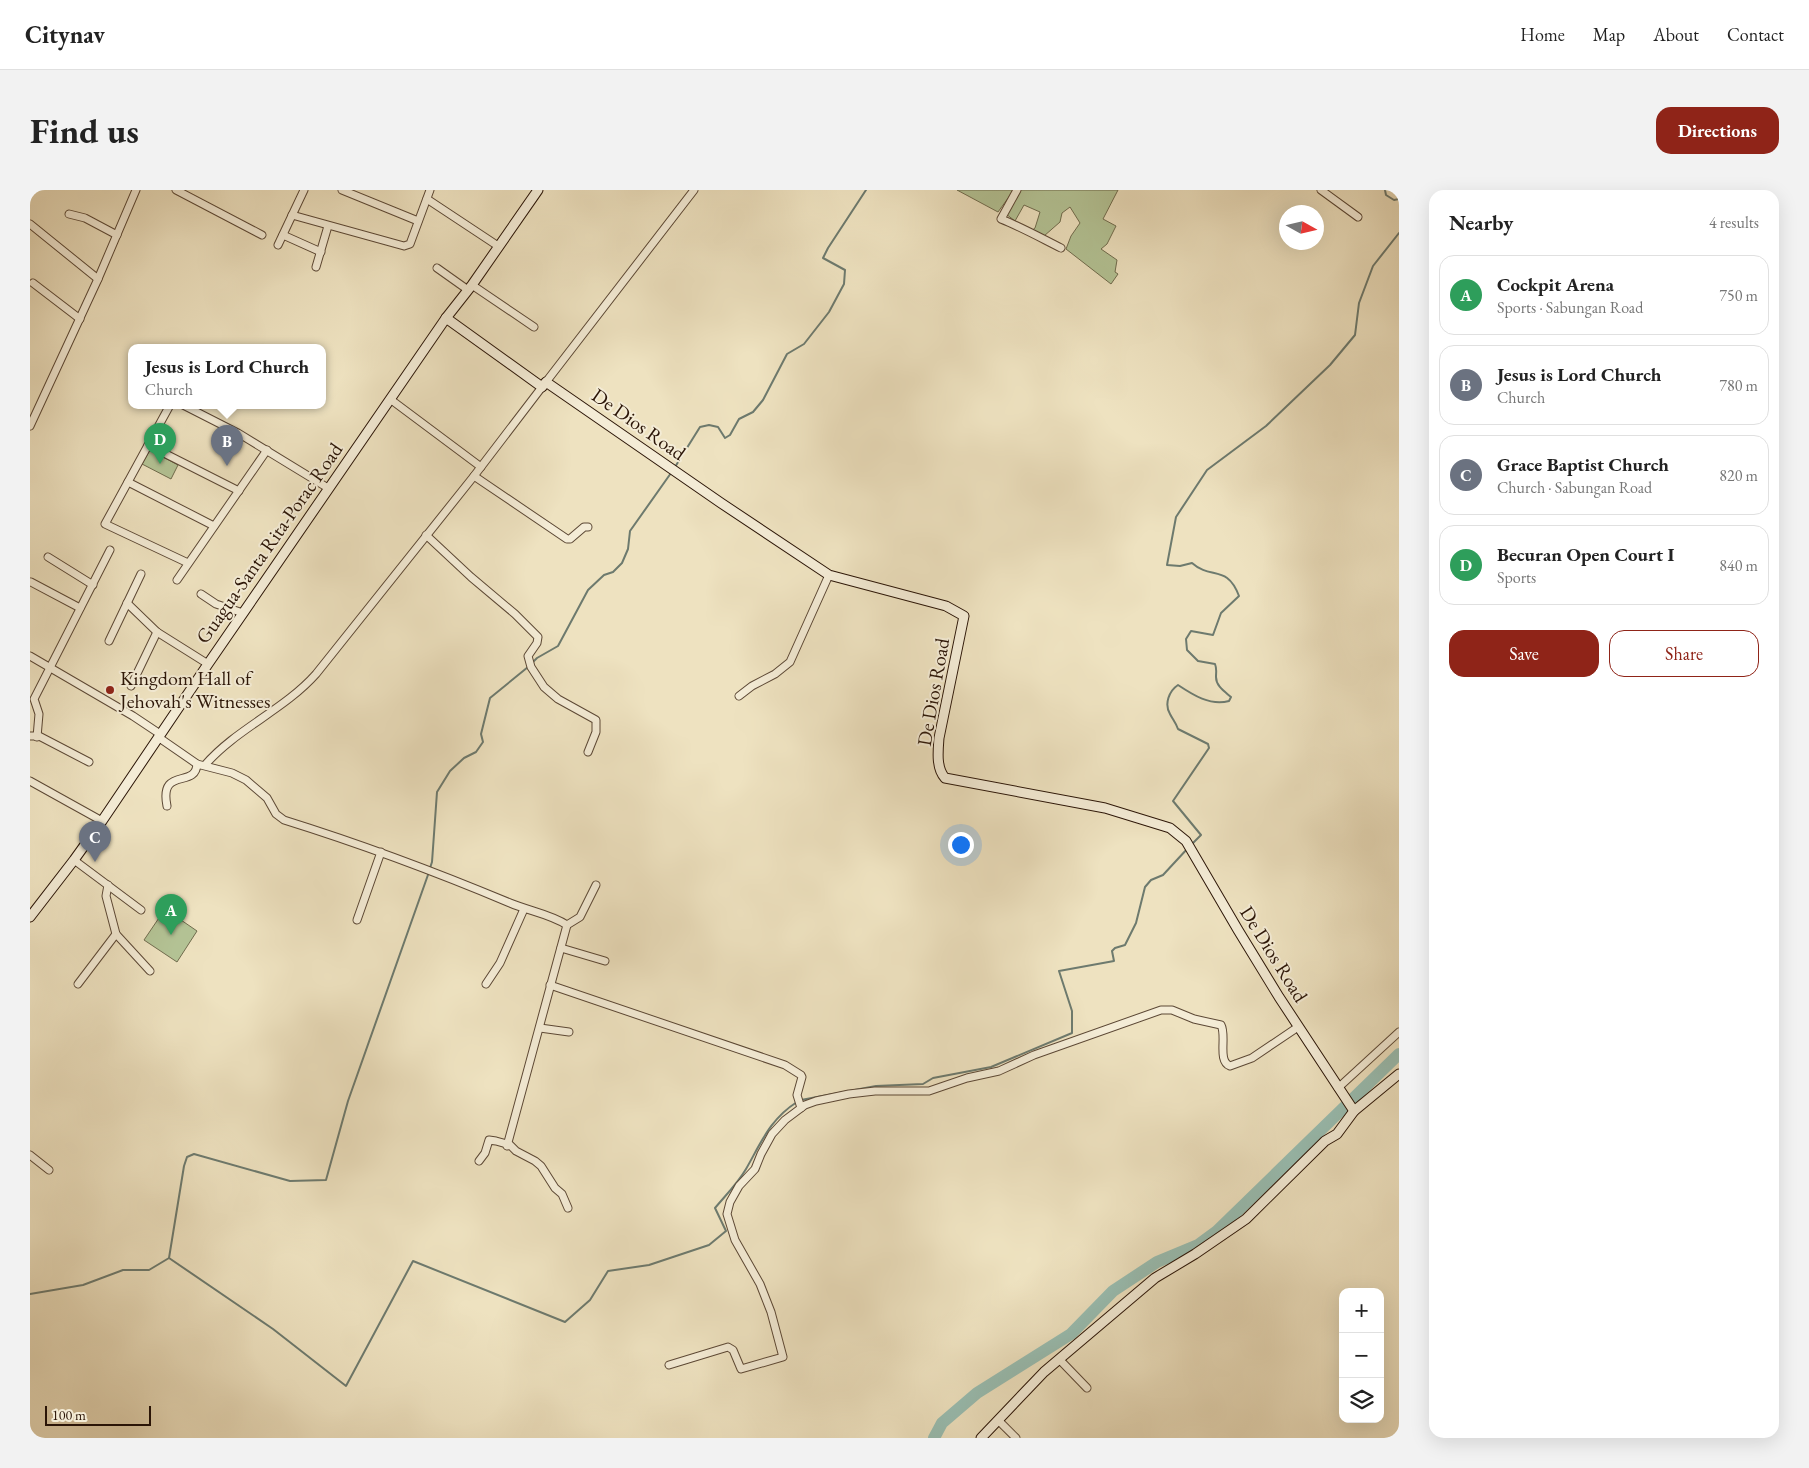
<!DOCTYPE html>
<html lang="en">
<head>
<meta charset="utf-8">
<style>
  :root { --surface:#fff; --page:#f2f2f2; --text:#222; --muted:#767676; --line:#e0e0e0; --accent:#8f2418 }
  body { margin:0; font-family:"EB Garamond",serif; background:var(--page); color:var(--text) }
  .controls { position:absolute; right:15px; bottom:15px; display:grid; overflow:hidden; border-radius:10px; box-shadow:0 5px 20px #0002 }
  .controls button { width:45px; height:45px; display:grid; place-items:center; padding:0; border:0; border-bottom:1px solid var(--line); background:var(--surface); color:var(--text); font:25px sans-serif }
  .compass { position:absolute; left:1249px; top:15px; width:45px; height:45px; border-radius:50%; background:var(--surface); box-shadow:0 5px 20px #0002; rotate:98deg }
  .scale { position:absolute; left:15px; bottom:12px; width:106px; box-sizing:border-box; padding-left:5px; border:2px solid #2b1507; border-top:0; font-size:14px; line-height:18px; white-space:nowrap; color:#2b1507; -webkit-text-stroke:4px #f4ecd6; paint-order:stroke }
  .you { position:absolute; left:930px; top:654px; width:18px; height:18px; margin:-12px; border:4px solid #fff; border-radius:50%; background:#1a73e8; box-shadow:0 0 0 8px #1a73e833 }
  .badge { display:grid; place-items:center; width:32px; height:32px; border-radius:50%; background:var(--accent); color:#fff; font-size:16px; font-weight:700 }
  .pin { position:absolute; translate:-50% -41px; filter:drop-shadow(0 1px 2px #0008) }
  .pin::after { content:''; position:absolute; top:26px; width:18px; height:15px; background:inherit; clip-path:polygon(0 0,100% 0,50% 100%) }
  .popup { position:absolute; left:98px; top:154px; width:198px; height:65px; box-sizing:border-box; display:grid; place-content:center; border-radius:10px; background:var(--surface); filter:drop-shadow(0 1px 4px #0005); font-size:16px; white-space:nowrap; color:var(--muted) }
  .popup b { font-size:19px; color:var(--text) }
  .popup::after { content:''; position:absolute; left:50%; top:100%; margin-left:-10px; border:10px solid transparent; border-top-color:var(--surface) }
  .list { margin:0; padding:0; list-style:none }
  h2 { display:flex; justify-content:space-between; align-items:center; height:65px; margin:0; padding:0 20px; font-size:21px }
  h2 small { font-size:16px; font-weight:400; color:var(--muted) }
  .list li { display:grid; grid-template-columns:32px 1fr auto; gap:15px; align-items:center; box-sizing:border-box; height:80px; margin:0 10px 10px; padding:0 10px; border:1px solid var(--line); border-radius:15px }
  .list b { display:block; font-size:19px; white-space:nowrap }
  .list p { margin:0; font-size:16px; white-space:nowrap; color:var(--muted) }
  .list em { font-size:16px; font-style:normal; color:var(--muted) }
  .actions { display:flex; gap:10px; padding:15px 20px }
  .actions a { flex:1; padding:11px 0; border:1px solid var(--accent); border-radius:15px; text-align:center; font-size:18px; color:var(--accent) }
  .actions .main { background:var(--accent); color:#fff }
  .icon { flex:none; width:28px; height:28px; fill:none; stroke:currentColor; stroke-width:2; stroke-linecap:round; stroke-linejoin:round }
  .map { position:relative; flex:none; width:1369px; height:1248px; overflow:hidden; border-radius:15px }
  header { display:flex; align-items:center; gap:30px; box-sizing:border-box; height:70px; padding:0 25px; background:var(--surface); border-bottom:1px solid var(--line) }
  header strong { font-size:24px }
  nav { display:flex; gap:28px; margin-inline-start:auto; font-size:18px }
  .intro { display:flex; align-items:center; justify-content:space-between; box-sizing:border-box; height:120px; padding:0 30px }
  h1 { margin:0; font-size:35px }
  .button { padding:12px 22px; border-radius:15px; background:var(--accent); color:#fff; font-size:18px; font-weight:700 }
  main { display:flex; gap:30px; padding:0 30px }
  aside { flex:1; background:var(--surface); border-radius:15px; box-shadow:0 5px 20px #0002 }
  .map>svg:first-child { display:block }
  .green { fill:#b4c496; stroke:#706c4e }
  .lines { fill:none; stroke-linecap:round; stroke-linejoin:round }
  .stream { stroke:#6d7a6e; stroke-width:2 }
  .river { stroke:#99beb2; stroke-width:12 }
  .street-casing { stroke:#5c4835; stroke-width:9 }
  .secondary-casing { stroke:#2b1507; stroke-width:11 }
  .street { stroke:#f4ecd6; stroke-width:7 }
  .secondary { stroke:#f4ecd6; stroke-width:9 }
  .poi-dot { fill:#8f2418; stroke:#f4ecd6; stroke-width:2 }
  .labels { text-anchor:middle; stroke-width:4; stroke-linejoin:round; paint-order:stroke }
  .street-label { font-size:20px; fill:#2b1507; stroke:#f4ecd6 }
  .poi-label { font-size:20px; fill:#2b1507; stroke:#f4ecd6; text-anchor:start }
</style>
</head>
<body>
<header>
<strong>Citynav</strong>
<nav><a>Home</a><a>Map</a><a>About</a><a>Contact</a></nav>
</header>
<div class="intro"><h1>Find us</h1><a class="button">Directions</a></div>
<main>
<div class="map">
<svg width="1369" height="1248" viewBox="0 0 1369 1248">
  <rect width="100%" height="100%" fill="#eee2c0"/>
  <filter id="stains"><feTurbulence type="fractalNoise" baseFrequency=".004" numOctaves="4"/><feColorMatrix values="0 0 0 0 .2 0 0 0 0 .09 0 0 0 0 .02 0 0 0 .5 -.17"/></filter>
  <radialGradient id="worn" r=".72"><stop offset=".6" stop-color="#630" stop-opacity="0"/><stop offset="1" stop-color="#630" stop-opacity=".3"/></radialGradient>
  <g class="green">
    <path d="M 927,0 L 984,0 L 968,22 Z"/>
    <path d="M 989,0 L 1088,0 L 1073,29 L 1086,36 L 1077,54 L 1071,59 L 1087,70 L 1085,82 L 1088,84 L 1081,94 L 1036,59 L 1041,46 L 1050,33 L 1040,17 L 1032,23 L 1030,32 L 1014,46 L 1000,42 L 1005,38 L 1010,22 L 994,15 L 985,31 L 976,24 Z"/>
    <path d="M 120,260 L 148,275 L 141,289 L 112,274 Z"/>
    <path d="M 135,719 L 167,741 L 147,772 L 114,750 Z"/>
  </g>
  <g class="lines">
    <g class="stream">
      <path d="M 1355,0 L 1356,5 L 1364,10 L 1369,9"/>
      <path d="M 645,277 L 670,237 L 679,235 L 688,237 L 695,248 L 700,245 L 709,229 L 723,222 L 733,210 L 757,164 L 774,154 L 799,122 L 814,94 L 815,80 L 793,68 L 798,58 L 836,0"/>
      <path d="M 503,472 L 507,468 L 528,456 L 558,400 L 574,385 L 583,382 L 592,373 L 598,359 L 600,341 L 641,283"/>
      <path d="M 1161,655 L 1171,645 L 1143,611 L 1179,558 L 1178,554 L 1148,539 C 1146,533 1143,530 1140,524 C 1134,514 1139,501 1148,495 C 1163,505 1180,516 1199,511 L 1201,507 C 1194,501 1186,496 1186,487 C 1186,481 1187,479 1185,474 L 1168,471 L 1157,460 L 1156,449 L 1161,441 L 1183,445 L 1191,423 L 1209,406 C 1197,374 1181,390 1162,373 L 1150,376 L 1137,375 L 1146,327 L 1177,280 L 1236,236 L 1300,175 L 1325,145 L 1329,113 L 1343,76 L 1369,43"/>
      <path d="M 400,678 L 402,672 L 407,602 L 420,581 L 434,568 L 446,562 L 453,552 L 451,544 L 460,508 L 498,477"/>
      <path d="M 771,910 L 846,896 L 893,894 L 903,888 L 961,877 L 1042,843 L 1042,821 L 1029,781 L 1084,771 L 1082,761 L 1085,758 L 1095,755 L 1106,733 L 1115,697 L 1121,690 L 1133,685 L 1158,658"/>
      <path d="M 139,1068 L 243,1139 L 316,1196 L 383,1071 L 535,1132 L 560,1110 L 578,1081 L 619,1075 L 679,1055 L 696,1041 L 685,1018 C 695,1006 708,993 716,979 C 731,953 740,929 767,912"/>
      <path d="M 0,1104 L 53,1095 L 93,1080 L 119,1080 L 139,1068 L 154,976 L 157,967 L 164,964 L 260,991 L 296,990 L 318,911 L 399,682"/>
    </g>
    <path class="river" d="M 904,1248 L 912,1233 L 947,1203 L 1041,1144 L 1083,1101 L 1127,1072 L 1168,1055 L 1187,1041 L 1369,864"/>
    <defs>
      <g id="street">
        <path d="M 146,0 L 232,45"/>
        <path d="M 312,0 L 388,31"/>
        <path d="M 987,0 L 971,29 C 991,37 1011,48 1031,58"/>
        <path d="M 1291,0 L 1328,27"/>
        <path d="M 397,9 L 468,56"/>
        <path d="M 39,24 L 55,28 L 87,45"/>
        <path d="M 262,25 L 374,56 L 380,54 L 400,0"/>
        <path d="M 0,34 L 68,89"/>
        <path d="M 253,45 L 291,62"/>
        <path d="M 248,55 L 274,0"/>
        <path d="M 286,77 L 298,36"/>
        <path d="M 407,78 L 438,100"/>
        <path d="M 3,93 L 50,129"/>
        <path d="M 442,95 L 504,137"/>
        <path d="M 516,192 L 664,0"/>
        <path d="M 360,209 L 451,277"/>
        <path d="M 140,215 L 75,334 L 158,373"/>
        <path d="M 153,215 L 208,243 L 298,298"/>
        <path d="M 0,236 L 68,89 L 106,0"/>
        <path d="M 118,255 L 209,301"/>
        <path d="M 444,286 L 537,349 L 540,349 L 554,337 L 558,337"/>
        <path d="M 98,292 L 184,336"/>
        <path d="M 396,345 L 441,387 L 485,424 L 508,447 L 507,453 L 498,466 L 501,477 L 514,497 L 528,509 L 566,530 L 566,542 L 558,562"/>
        <path d="M 18,367 L 63,395"/>
        <path d="M 147,390 L 237,260"/>
        <path d="M 1,392 L 50,418"/>
        <path d="M 171,404 L 186,414 L 213,423"/>
        <path d="M 97,413 L 127,442 L 178,474"/>
        <path d="M 79,451 L 111,384"/>
        <path d="M 0,466 L 103,526 L 130,544"/>
        <path d="M 101,496 L 127,442"/>
        <path d="M 709,506 L 722,496 L 745,484 L 760,472 L 799,385"/>
        <path d="M 0,546 L 9,546 L 59,572"/>
        <path d="M 7,547 L 9,524 L 4,509 L 80,360"/>
        <path d="M 128,547 L 167,574 L 202,583 L 216,590 L 237,608 L 246,624 L 254,630 C 331,654 406,682 480,713 C 499,721 520,724 537,735 L 477,956"/>
        <path d="M 175,575 C 206,539 254,520 286,484 L 444,286 L 512,197"/>
        <path d="M 0,591 L 72,631"/>
        <path d="M 137,616 C 129,576 166,599 167,574"/>
        <path d="M 44,670 L 111,720"/>
        <path d="M 78,695 L 76,706 L 86,744 L 120,781"/>
        <path d="M 327,730 L 351,662"/>
        <path d="M 537,735 L 550,727 L 566,695"/>
        <path d="M 531,758 L 575,771"/>
        <path d="M 48,794 L 86,744"/>
        <path d="M 456,794 L 470,773 L 494,719"/>
        <path d="M 520,795 L 755,875 L 771,885 L 772,887 L 767,905 L 771,918"/>
        <path d="M 510,838 L 539,842"/>
        <path d="M 1308,898 L 1369,842"/>
        <path d="M 0,965 L 19,980"/>
        <path d="M 449,971 L 455,963 L 459,950 L 466,951 L 480,955 L 486,961 L 505,971 L 511,976 L 525,998 L 532,1004 L 538,1018"/>
        <path d="M 1029,1169 L 1057,1198"/>
        <path d="M 639,1175 L 698,1157 L 703,1160 L 711,1179 L 753,1167 L 741,1122 L 730,1094 L 705,1050 L 697,1024 L 700,1012 L 709,996 L 725,979 L 731,964 L 742,944 L 755,930 L 775,915 L 786,911 L 819,904 L 845,901 L 899,901 L 937,888 L 969,881 L 1004,865 L 1131,820 L 1142,820 L 1164,829 L 1191,835 C 1197,846 1187,871 1200,876 L 1222,868 L 1268,837"/>
        <path d="M 968,1230 L 986,1248"/>
      </g>
      <g id="secondary">
        <path d="M 416,128 L 512,197 L 516,192 L 691,313 L 799,385 L 916,416 L 934,426 L 909,548 C 908,561 906,578 915,588 L 1075,618 L 1140,638 L 1156,651 L 1208,740 L 1249,807 L 1324,921"/>
        <path d="M 0,727 L 44,670 L 72,631 L 178,474 L 416,128 L 442,95 L 508,0"/>
        <path d="M 951,1248 L 1014,1182 L 1125,1088 L 1165,1064 L 1216,1029 L 1295,951 L 1307,944 L 1324,921 L 1369,884"/>
      </g>
    </defs>
    <use href="#street" class="street-casing"/>
    <use href="#secondary" class="secondary-casing"/>
    <use href="#street" class="street"/>
    <use href="#secondary" class="secondary"/>
  </g>
  <circle class="poi-dot" cx="80" cy="500" r="5"/>
  <g class="labels">
    <g class="street-label">
      <text transform="translate(609 234) rotate(35)" y="7">De Dios Road</text>
      <text transform="translate(239 353) rotate(-55)" y="7">Guagua-Santa Rita-Porac Road</text>
      <text transform="translate(903 502) rotate(-80)" y="7">De Dios Road</text>
      <text transform="translate(1244 764) rotate(58)" y="7">De Dios Road</text>
    </g>
    <g class="poi-label">
      <text x="90" y="495">Kingdom Hall of<tspan x="90" dy="23">Jehovah's Witnesses</tspan></text>
    </g>
  </g>
  <rect width="100%" height="100%" filter="url(#stains)"/>
  <rect width="100%" height="100%" fill="url(#worn)"/>
</svg>
<div class="controls">
<button>+</button>
<button>−</button>
<button><svg class="icon" aria-label="layers" viewBox="0 0 24 24"><path d="M12 4l9 5-9 5-9-5zM3 14l9 5 9-5"/></svg></button>
</div>
<svg class="compass" viewBox="-18 -18 36 36"><path d="M0-13l5 13h-10z" fill="#e53935"/><path d="M0 13l5-13h-10z" fill="#767676"/></svg>
<div class="scale">100 m</div>
<div class="you"></div>
<div class="pin badge" style="left:141px;top:745px;background:#2e9e5b">A</div>
<div class="pin badge" style="left:197px;top:276px;background:#6b7280">B</div>
<div class="popup"><b>Jesus is Lord Church</b>Church</div>
<div class="pin badge" style="left:65px;top:672px;background:#6b7280">C</div>
<div class="pin badge" style="left:130px;top:274px;background:#2e9e5b">D</div>
</div>
<aside>
<h2>Nearby<small>4 results</small></h2>
<ul class="list">
<li><span class="badge" style="background:#2e9e5b">A</span><div><b>Cockpit Arena</b><p>Sports · Sabungan Road</p></div><em>750 m</em></li>
<li><span class="badge" style="background:#6b7280">B</span><div><b>Jesus is Lord Church</b><p>Church</p></div><em>780 m</em></li>
<li><span class="badge" style="background:#6b7280">C</span><div><b>Grace Baptist Church</b><p>Church · Sabungan Road</p></div><em>820 m</em></li>
<li><span class="badge" style="background:#2e9e5b">D</span><div><b>Becuran Open Court I</b><p>Sports</p></div><em>840 m</em></li>
</ul>
<div class="actions"><a class="main">Save</a><a>Share</a></div>
</aside>
</main>
</body>
</html>
